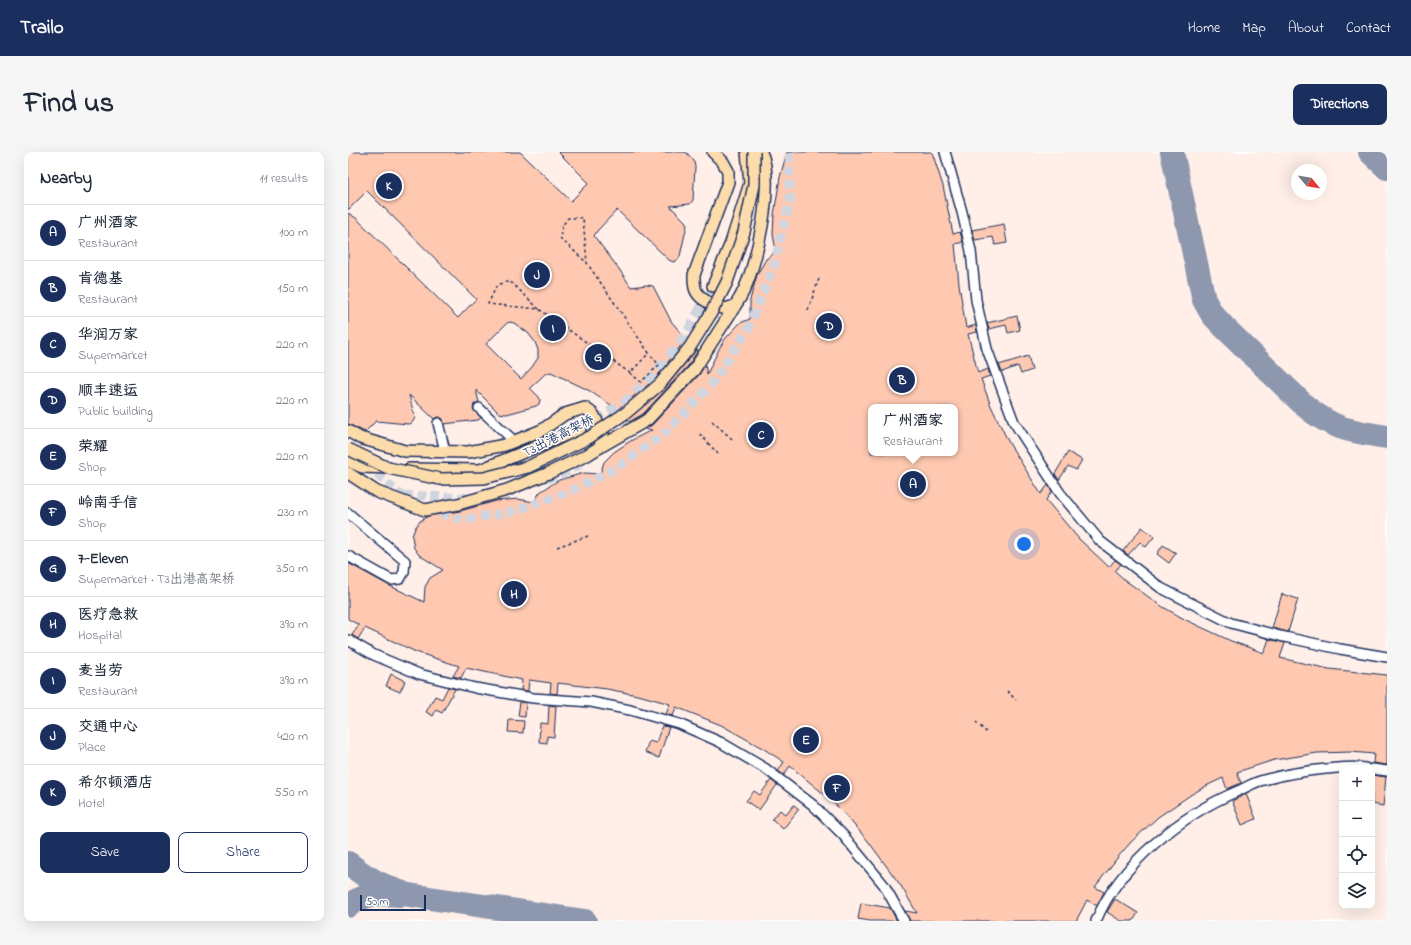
<!DOCTYPE html>
<html lang="en">
<head>
<meta charset="utf-8">
<style>
  :root { --surface:#fff; --page:#f6f6f7; --text:#1f2937; --muted:#747a83; --line:#e0e1e3; --accent:#1b2f5e }
  body { margin:0; font-family:"Indie Flower","LXGW WenKai TC",sans-serif; background:var(--page); color:var(--text) }
  .controls { position:absolute; right:12px; bottom:12px; display:grid; overflow:hidden; border-radius:8px; box-shadow:0 4px 16px #0002 }
  .controls button { width:36px; height:36px; display:grid; place-items:center; padding:0; border:0; border-bottom:1px solid var(--line); background:var(--surface); color:var(--text); font:20px sans-serif }
  .compass { position:absolute; left:943px; top:12px; width:36px; height:36px; border-radius:50%; background:var(--surface); box-shadow:0 4px 16px #0002; rotate:120deg }
  .scale { position:absolute; left:12px; bottom:10px; width:66px; box-sizing:border-box; padding-left:4px; border:2px solid #1b2f5e; border-top:0; font-size:11px; line-height:14px; white-space:nowrap; color:#1b2f5e; -webkit-text-stroke:3px #fff; paint-order:stroke }
  .you { position:absolute; left:676px; top:392px; width:14px; height:14px; margin:-10px; border:3px solid #fff; border-radius:50%; background:#1a73e8; box-shadow:0 0 0 6px #1a73e833 }
  .badge { display:grid; place-items:center; width:26px; height:26px; border-radius:50%; background:var(--accent); color:#fff; font-size:13px; font-weight:700 }
  .pin { position:absolute; translate:-50% -50%; border:2px solid #fff; box-shadow:0 1px 4px #0006 }
  .popup { position:absolute; left:520px; top:252px; width:90px; height:52px; box-sizing:border-box; display:grid; place-content:center; border-radius:8px; background:var(--surface); filter:drop-shadow(0 1px 3px #0005); font-size:13px; white-space:nowrap; color:var(--muted) }
  .popup b { font-size:15px; color:var(--text) }
  .popup::after { content:''; position:absolute; left:50%; top:100%; margin-left:-8px; border:8px solid transparent; border-top-color:var(--surface) }
  .list { margin:0; padding:0; list-style:none }
  h2 { display:flex; justify-content:space-between; align-items:center; height:52px; margin:0; padding:0 16px; font-size:17px }
  h2 small { font-size:13px; font-weight:400; color:var(--muted) }
  .list li { display:grid; grid-template-columns:26px 1fr auto; gap:12px; align-items:center; box-sizing:border-box; height:56px; padding:0 16px; border-top:1px solid var(--line) }
  .list b { display:block; font-size:15px; white-space:nowrap }
  .list p { margin:0; font-size:13px; white-space:nowrap; color:var(--muted) }
  .list em { font-size:13px; font-style:normal; color:var(--muted) }
  .actions { display:flex; gap:8px; padding:12px 16px }
  .actions a { flex:1; padding:9px 0; border:1px solid var(--accent); border-radius:8px; text-align:center; font-size:14px; color:var(--accent) }
  .actions .main { background:var(--accent); color:#fff }
  .icon { flex:none; width:22px; height:22px; fill:none; stroke:currentColor; stroke-width:2; stroke-linecap:round; stroke-linejoin:round }
  .map { position:relative; flex:none; width:1039px; height:769px; overflow:hidden; border-radius:8px }
  header { display:flex; align-items:center; gap:24px; box-sizing:border-box; height:56px; padding:0 20px; background:var(--accent); color:#fff }
  header strong { font-size:19px }
  nav { display:flex; gap:22px; margin-inline-start:auto; font-size:14px }
  .intro { display:flex; align-items:center; justify-content:space-between; box-sizing:border-box; height:96px; padding:0 24px }
  h1 { margin:0; font-size:28px }
  .button { padding:10px 18px; border-radius:8px; background:var(--accent); color:#fff; font-size:14px; font-weight:700 }
  main { display:flex; gap:24px; padding:0 24px }
  aside { flex:1; background:var(--surface); border-radius:8px; box-shadow:0 4px 16px #0002 }
  .map>svg:first-child { display:block }
  .built { fill:#ffefe8; fill-rule:evenodd }
  .lines { fill:none; stroke-linecap:round; stroke-linejoin:round }
  .taxiway { stroke:#8d97ae; stroke-width:24 }
  .building { fill:#ffc9b1; stroke:#1b2f5e; fill-rule:evenodd }
  .minor-tunnel { stroke:#d1d5df; stroke-width:9; stroke-dasharray:9 4.5; stroke-linecap:butt }
  .major-tunnel { stroke:#d1d5df; stroke-width:11; stroke-dasharray:11 5.5; stroke-linecap:butt }
  .minor-casing { stroke:#1b2f5e; stroke-width:12 }
  .major-casing { stroke:#1b2f5e; stroke-width:14 }
  .path { stroke:#1b2f5e; stroke-width:1.5; stroke-dasharray:3 3; stroke-linecap:butt }
  .minor { stroke:#fff; stroke-width:9 }
  .major { stroke:#fddcac; stroke-width:11 }
  .major-bridge-casing { stroke:#1b2f5e; stroke-width:14; stroke-linecap:butt }
  .major-bridge { stroke:#fddcac; stroke-width:11 }
  .labels { text-anchor:middle; stroke-width:3; stroke-linejoin:round; paint-order:stroke }
  .street-label { font-size:13px; fill:#1b2f5e; stroke:#fff }
</style>
</head>
<body>
<header>
<strong>Trailo</strong>
<nav><a>Home</a><a>Map</a><a>About</a><a>Contact</a></nav>
</header>
<div class="intro"><h1>Find us</h1><a class="button">Directions</a></div>
<main>
<aside>
<h2>Nearby<small>11 results</small></h2>
<ul class="list">
<li><span class="badge">A</span><div><b>广州酒家</b><p>Restaurant</p></div><em>100 m</em></li>
<li><span class="badge">B</span><div><b>肯德基</b><p>Restaurant</p></div><em>150 m</em></li>
<li><span class="badge">C</span><div><b>华润万家</b><p>Supermarket</p></div><em>220 m</em></li>
<li><span class="badge">D</span><div><b>顺丰速运</b><p>Public building</p></div><em>220 m</em></li>
<li><span class="badge">E</span><div><b>荣耀</b><p>Shop</p></div><em>220 m</em></li>
<li><span class="badge">F</span><div><b>岭南手信</b><p>Shop</p></div><em>230 m</em></li>
<li><span class="badge">G</span><div><b>7-Eleven</b><p>Supermarket · T3出港高架桥</p></div><em>350 m</em></li>
<li><span class="badge">H</span><div><b>医疗急救</b><p>Hospital</p></div><em>390 m</em></li>
<li><span class="badge">I</span><div><b>麦当劳</b><p>Restaurant</p></div><em>390 m</em></li>
<li><span class="badge">J</span><div><b>交通中心</b><p>Place</p></div><em>420 m</em></li>
<li><span class="badge">K</span><div><b>希尔顿酒店</b><p>Hotel</p></div><em>550 m</em></li>
</ul>
<div class="actions"><a class="main">Save</a><a>Share</a></div>
</aside>
<div class="map">
<svg width="1039" height="769" viewBox="0 0 1039 769">
  <rect width="100%" height="100%" fill="#fff"/>
  <filter id="ink" filterUnits="userSpaceOnUse"><feTurbulence type="fractalNoise" baseFrequency=".025" numOctaves="2"/><feDisplacementMap in="SourceGraphic" scale="8" xChannelSelector="R" yChannelSelector="G"/><feConvolveMatrix kernelMatrix="1 2 1 2 8 2 1 2 1" color-interpolation-filters="sRGB"/></filter>
  <g filter="url(#ink)">
    <path class="built" d="M 0,0 L 1039,0 L 1039,769 L 0,769 ZM 949,18 L 973,18 L 973,42 L 949,42 ZM 523,255 L 607,255 L 607,301 L 523,301 ZM 994,616 L 1024,616 L 1024,754 L 994,754 Z"/>
    <g class="lines">
      <g class="taxiway">
        <path d="M 824,0 L 856,148 L 864,162 L 876,175 L 957,254 C 986,278 1003,279 1039,285"/>
        <path d="M 1022,0 L 1039,16"/>
        <path d="M 0,711 C 19,727 37,736 61,743 L 237,769"/>
        <path d="M 0,754 C 14,742 35,741 52,743"/>
      </g>
    </g>
    <g class="building">
      <path d="M 0,0 L 172,0 L 223,49 L 241,31 L 210,0 L 338,0 L 346,9 L 347,15 L 345,48 L 342,52 L 322,54 L 337,69 L 339,73 L 332,104 L 330,108 L 325,110 L 321,108 L 269,58 L 249,79 L 246,84 L 271,117 L 283,135 L 299,133 L 305,134 L 323,169 L 338,187 L 307,227 L 269,258 L 266,255 L 240,238 L 203,220 L 197,222 L 182,236 L 191,245 L 192,248 L 191,252 L 188,254 L 159,262 L 151,261 L 128,238 L 131,250 L 126,252 L 125,257 L 133,266 L 130,268 L 96,272 L 95,267 L 92,265 L 89,265 L 86,267 L 61,243 L 67,266 L 64,271 L 60,272 L 28,269 L 17,280 L 0,272 L 0,61 L 8,66 L 110,166 L 128,147 L 19,39 L 0,58 ZM 162,170 L 166,171 L 180,181 L 187,190 L 190,198 L 190,206 L 184,215 L 173,227 L 138,192 L 159,171 Z"/>
      <path d="M 439,0 L 584,0 L 595,34 L 605,82 L 612,80 L 615,90 L 607,92 L 611,132 L 618,176 L 628,173 L 629,180 L 620,182 L 630,221 L 640,217 L 642,224 L 633,227 L 643,254 L 661,291 L 693,342 L 700,333 L 704,339 L 698,348 L 731,387 L 761,415 L 767,408 L 773,412 L 767,419 L 778,429 L 815,455 L 838,468 L 883,489 L 916,501 L 921,487 L 937,491 L 932,506 L 981,517 L 1039,523 L 1039,613 L 1025,611 L 1026,602 L 1003,600 L 969,601 L 926,608 L 889,620 L 893,631 L 879,637 L 875,626 L 860,633 L 844,642 L 810,665 L 783,690 L 770,705 L 747,735 L 756,740 L 749,754 L 739,748 L 728,769 L 562,769 L 557,759 L 569,761 L 553,734 L 520,689 L 493,658 L 476,642 L 442,614 L 436,623 L 430,619 L 436,610 L 416,597 L 373,573 L 328,555 L 325,564 L 318,562 L 322,552 L 294,544 L 259,537 L 210,531 L 209,542 L 202,541 L 203,531 L 181,528 L 180,539 L 173,538 L 174,528 L 118,516 L 113,526 L 105,524 L 111,514 L 68,500 L 17,476 L 10,487 L 4,483 L 11,473 L 0,467 L 0,411 L 40,433 L 76,450 L 77,435 L 82,426 L 95,418 L 71,403 L 66,396 L 64,384 L 67,376 L 72,369 L 80,364 L 112,359 L 148,349 L 170,347 L 186,350 L 192,340 L 211,328 L 236,321 L 252,322 L 256,310 L 266,300 L 284,288 L 304,278 L 297,277 L 304,273 L 351,223 L 357,213 L 359,222 L 372,195 L 378,186 L 392,171 L 402,167 L 402,148 L 409,123 L 418,107 L 428,100 L 425,82 L 426,63 L 432,25 ZM 523,255 L 607,255 L 607,301 L 523,301 Z"/>
      <path d="M 656,72 L 659,91 L 647,93 L 645,85 L 627,88 L 624,78 Z"/>
      <path d="M 669,164 L 672,178 L 660,181 L 658,173 L 641,177 L 639,171 Z"/>
      <path d="M 349,197 L 350,198 L 340,214 L 295,262 L 281,270 L 279,268 L 317,236 Z"/>
      <path d="M 680,204 L 684,218 L 673,222 L 670,214 L 654,220 L 651,213 Z"/>
      <path d="M 720,300 L 734,308 L 728,318 L 720,314 L 711,328 L 707,322 Z"/>
      <path d="M 794,375 L 806,385 L 798,395 L 792,390 L 780,403 L 775,399 Z"/>
      <path d="M 815,393 L 828,401 L 821,411 L 809,402 Z"/>
      <path d="M 934,442 L 950,447 L 940,480 L 924,476 Z"/>
      <path d="M 43,522 L 57,529 L 52,540 L 38,534 Z"/>
      <path d="M 100,535 L 107,537 L 94,561 L 88,558 L 85,564 L 78,560 L 87,544 L 94,547 Z"/>
      <path d="M 172,550 L 178,551 L 177,565 L 170,564 Z"/>
      <path d="M 201,553 L 208,554 L 206,585 L 199,584 L 199,591 L 191,590 L 192,571 L 200,572 Z"/>
      <path d="M 161,568 L 176,569 L 175,581 L 160,580 Z"/>
      <path d="M 314,574 L 321,575 L 311,606 L 297,600 L 301,589 L 308,591 Z"/>
      <path d="M 1024,623 L 1038,625 L 1035,654 L 1024,652 Z"/>
      <path d="M 423,628 L 429,633 L 411,658 L 398,649 L 406,639 L 412,643 Z"/>
      <path d="M 898,642 L 908,667 L 894,673 L 884,649 Z"/>
      <path d="M 446,653 L 451,657 L 435,677 L 424,667 L 432,658 L 438,663 Z"/>
      <path d="M 767,747 L 790,761 L 785,769 L 773,769 L 759,760 Z"/>
      <path d="M 513,751 L 542,756 L 549,769 L 522,769 L 510,767 Z"/>
    </g>
    <g class="lines">
      <g class="minor-tunnel">
        <path d="M 18,314 L 53,343 L 63,348"/>
        <path d="M 199,327 L 214,322 L 233,312"/>
        <path d="M 56,343 L 125,346"/>
        <path d="M 80,357 L 87,360 L 115,368 L 167,359 L 223,339 L 268,316 L 316,282 L 363,233 L 400,177 L 425,116 L 442,49 L 441,0"/>
      </g>
      <path class="major-tunnel" d="M 232,277 L 275,253 L 304,226 L 338,184 L 365,134"/>
      <defs>
        <g id="minor">
          <path d="M 597,0 L 614,60 L 623,99 L 628,148 L 639,197 L 666,270 L 712,341 L 752,389 L 813,436 L 883,471 L 932,484 L 992,497 L 1039,505"/>
          <path d="M 131,256 L 166,289"/>
          <path d="M 90,271 L 97,299"/>
          <path d="M 0,361 L 57,409 L 56,420 L 52,427 L 43,428 L 0,404"/>
          <path d="M 0,488 L 26,503 L 71,522 L 127,536 L 185,546 L 243,550 L 282,558 L 331,572 L 372,590 L 418,617 L 465,653 L 495,683 L 536,733 L 556,769"/>
          <path d="M 1024,617 L 1039,619"/>
          <path d="M 748,769 C 771,712 835,662 890,639 C 897,636 905,631 912,629 C 933,623 956,619 978,617 C 991,616 1004,614 1017,616"/>
        </g>
        <g id="major">
          <path d="M 365,0 L 375,10 L 380,19 L 380,30 L 346,123 C 346,127 346,132 347,136 C 350,148 367,154 378,157 C 380,156 384,155 386,154 C 389,152 391,147 393,144 C 409,115 427,30 413,0"/>
          <path d="M 365,134 L 383,91 L 402,31 L 399,0"/>
          <path d="M 0,279 L 12,286 L 57,299 L 120,300 L 157,293 L 194,278 L 217,262 L 237,256 L 245,262 L 255,281 L 252,295 L 239,303 L 201,321 L 159,338 L 110,352 L 77,358 L 29,340 L 0,321"/>
          <path d="M 252,295 L 299,268 L 346,218 L 387,154"/>
          <path d="M 0,309 L 14,315 L 40,316"/>
          <path d="M 61,317 L 132,318 L 232,277"/>
        </g>
      </defs>
      <use href="#minor" class="minor-casing"/>
      <use href="#major" class="major-casing"/>
      <g class="path">
        <path d="M 191,157 L 164,131 L 157,130 L 149,133 L 140,152 L 191,157 L 282,221 L 301,201 L 239,111 L 235,66 L 220,66 L 214,74 L 212,86 L 239,111"/>
        <path d="M 460,158 L 472,124"/>
        <path d="M 282,221 L 293,230 L 311,213 L 301,201"/>
        <path d="M 364,269 L 384,287"/>
        <path d="M 352,282 L 370,302"/>
        <path d="M 209,395 L 243,383"/>
        <path d="M 659,539 L 668,548"/>
        <path d="M 628,570 L 638,580"/>
      </g>
      <use href="#minor" class="minor"/>
      <use href="#major" class="major"/>
      <defs>
        <path id="major-bridge" d="M 0,297 L 40,316 L 92,327 L 136,326 L 180,315 L 242,285 L 279,260 L 312,232 L 342,195 L 362,163 L 379,130 L 396,80 L 406,33 L 406,0"/>
      </defs>
      <use href="#major-bridge" class="major-bridge-casing"/>
      <use href="#major-bridge" class="major-bridge"/>
    </g>
  </g>
  <g class="labels">
    <g class="street-label">
      <text transform="translate(210 283) rotate(-27)" y="5">T3出港高架桥</text>
    </g>
  </g>
</svg>
<div class="controls">
<button>+</button>
<button>−</button>
<button><svg class="icon" aria-label="locate" viewBox="0 0 24 24"><circle cx="12" cy="12" r="6"/><path d="M12 2v4M12 18v4M2 12h4M18 12h4"/></svg></button>
<button><svg class="icon" aria-label="layers" viewBox="0 0 24 24"><path d="M12 4l9 5-9 5-9-5zM3 14l9 5 9-5"/></svg></button>
</div>
<svg class="compass" viewBox="-18 -18 36 36"><path d="M0-13l5 13h-10z" fill="#e53935"/><path d="M0 13l5-13h-10z" fill="#747a83"/></svg>
<div class="scale">50 m</div>
<div class="you"></div>
<div class="pin badge" style="left:565px;top:332px">A</div>
<div class="popup"><b>广州酒家</b>Restaurant</div>
<div class="pin badge" style="left:554px;top:228px">B</div>
<div class="pin badge" style="left:413px;top:283px">C</div>
<div class="pin badge" style="left:481px;top:174px">D</div>
<div class="pin badge" style="left:458px;top:588px">E</div>
<div class="pin badge" style="left:489px;top:636px">F</div>
<div class="pin badge" style="left:250px;top:205px">G</div>
<div class="pin badge" style="left:166px;top:442px">H</div>
<div class="pin badge" style="left:205px;top:176px">I</div>
<div class="pin badge" style="left:189px;top:123px">J</div>
<div class="pin badge" style="left:41px;top:34px">K</div>
</div>
</main>
</body>
</html>
